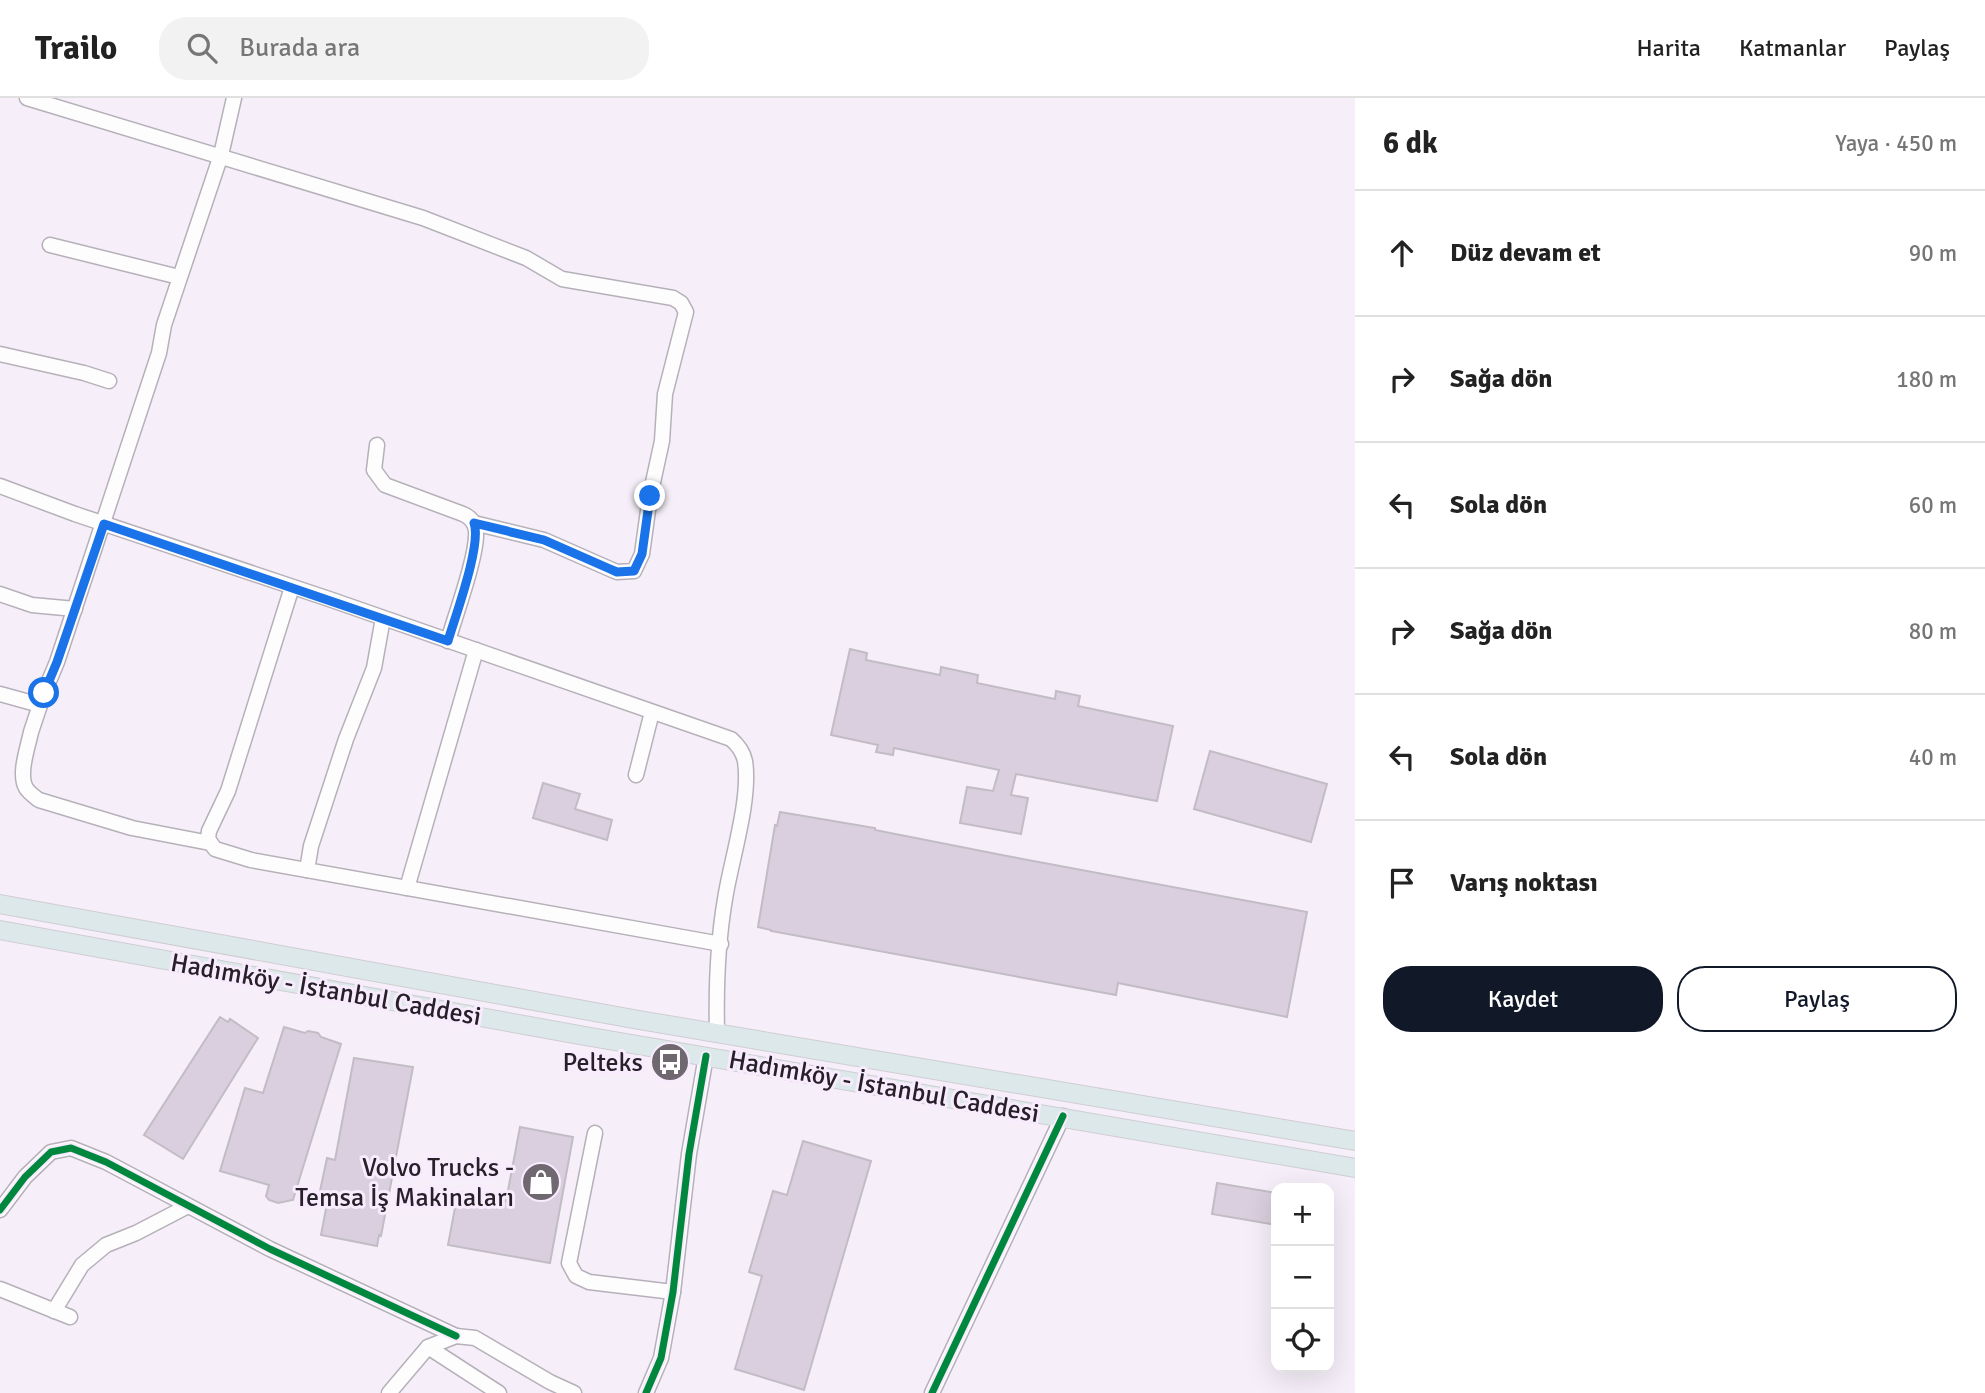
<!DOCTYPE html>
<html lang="tr">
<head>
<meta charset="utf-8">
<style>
  :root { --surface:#fff; --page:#f2f2f2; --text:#222; --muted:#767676; --line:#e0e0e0; --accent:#111827 }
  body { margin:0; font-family:Signika,sans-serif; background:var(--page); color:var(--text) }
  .controls { position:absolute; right:21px; bottom:21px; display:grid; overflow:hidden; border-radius:14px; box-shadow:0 7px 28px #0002 }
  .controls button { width:63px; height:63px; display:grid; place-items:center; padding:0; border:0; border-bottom:2px solid var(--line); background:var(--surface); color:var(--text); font:35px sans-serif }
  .stop { position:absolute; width:21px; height:21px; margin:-16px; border:5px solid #1a73e8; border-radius:50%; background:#fff }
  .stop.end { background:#1a73e8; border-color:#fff; box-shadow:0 2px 7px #0008 }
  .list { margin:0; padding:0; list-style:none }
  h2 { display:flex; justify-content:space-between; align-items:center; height:91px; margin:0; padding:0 28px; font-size:30px }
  h2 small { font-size:23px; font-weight:400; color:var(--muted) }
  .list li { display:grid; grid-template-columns:46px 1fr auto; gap:21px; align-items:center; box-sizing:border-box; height:126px; padding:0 28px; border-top:2px solid var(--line) }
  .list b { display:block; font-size:26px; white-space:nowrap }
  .list em { font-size:23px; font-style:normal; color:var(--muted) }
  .actions { display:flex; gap:14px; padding:21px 28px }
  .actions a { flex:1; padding:16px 0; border:2px solid var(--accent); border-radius:28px; text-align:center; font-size:24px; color:var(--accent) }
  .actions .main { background:var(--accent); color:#fff }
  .icon { flex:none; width:38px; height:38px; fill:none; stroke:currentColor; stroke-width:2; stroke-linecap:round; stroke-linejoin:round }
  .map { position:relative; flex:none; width:1355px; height:1295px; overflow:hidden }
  header { display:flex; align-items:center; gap:42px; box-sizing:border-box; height:98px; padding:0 35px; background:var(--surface); border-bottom:2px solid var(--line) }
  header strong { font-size:33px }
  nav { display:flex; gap:38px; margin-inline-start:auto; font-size:24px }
  .search { width:490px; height:63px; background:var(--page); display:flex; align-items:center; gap:18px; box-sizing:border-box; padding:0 24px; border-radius:28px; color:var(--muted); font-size:26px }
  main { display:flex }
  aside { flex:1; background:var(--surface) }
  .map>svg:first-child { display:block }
  .building { fill:#d9cfde; stroke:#c2bcc4; stroke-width:2 }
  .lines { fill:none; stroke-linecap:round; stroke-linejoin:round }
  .minor-casing { stroke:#b6b0b9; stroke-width:17 }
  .major-casing { stroke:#d0cdd2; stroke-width:20 }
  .minor { stroke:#fefdfe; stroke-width:14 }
  .major { stroke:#dce8e9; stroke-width:18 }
  .cycleway-casing { stroke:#f8ebfd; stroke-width:11 }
  .cycleway { stroke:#00873e; stroke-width:7 }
  .route { stroke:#1a73e8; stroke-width:9 }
  .labels { text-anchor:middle; stroke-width:6; stroke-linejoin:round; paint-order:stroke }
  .street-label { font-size:26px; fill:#262028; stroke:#f8ebfd }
  .poi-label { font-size:26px; fill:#262028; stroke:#f8ebfd; text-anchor:end }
</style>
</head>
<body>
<header>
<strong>Trailo</strong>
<div class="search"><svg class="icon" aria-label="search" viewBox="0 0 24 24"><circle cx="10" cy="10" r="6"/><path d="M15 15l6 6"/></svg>Burada ara</div>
<nav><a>Harita</a><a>Katmanlar</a><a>Paylaş</a></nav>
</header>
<main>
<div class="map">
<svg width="1355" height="1295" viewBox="0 0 1355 1295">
  <rect width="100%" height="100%" fill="#f6eff9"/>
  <g class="building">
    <path d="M 850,551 L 867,555 L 866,562 L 940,577 L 941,569 L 978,577 L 977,585 L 1055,601 L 1056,593 L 1080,598 L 1078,608 L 1173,628 L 1157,703 L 1016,676 L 1011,697 L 1028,700 L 1021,736 L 960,725 L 967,689 L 993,693 L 999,672 L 894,650 L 893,657 L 876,654 L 878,647 L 831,637 Z"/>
    <path d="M 1210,653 L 1327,686 L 1311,744 L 1194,711 Z"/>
    <path d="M 543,685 L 580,696 L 575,711 L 612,722 L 607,742 L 533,720 Z"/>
    <path d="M 780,714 L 875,730 L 875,732 L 1007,758 L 1307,814 L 1287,919 L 1118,885 L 1116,897 L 771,833 L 771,832 L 758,829 L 775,727 L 777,728 Z"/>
    <path d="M 220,919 L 228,924 L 230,921 L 258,940 L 183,1061 L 144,1037 Z"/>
    <path d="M 284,929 L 305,935 L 308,933 L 318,935 L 321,939 L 341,946 L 293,1102 L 278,1105 L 269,1102 L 266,1098 L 269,1087 L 220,1073 L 245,990 L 263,995 Z"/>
    <path d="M 354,960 L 413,969 L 381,1138 L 379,1137 L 377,1148 L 321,1137 L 329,1095 L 320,1093 L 327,1060 L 335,1062 Z"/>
    <path d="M 520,1029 L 573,1039 L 550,1165 L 448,1147 L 458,1094 L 506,1103 Z"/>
    <path d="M 803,1043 L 871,1063 L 804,1292 L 735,1271 L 762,1178 L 749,1174 L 773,1093 L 787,1097 Z"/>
    <path d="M 1217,1085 L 1276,1095 L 1276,1127 L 1212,1116 Z"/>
  </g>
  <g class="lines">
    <defs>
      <g id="minor">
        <path d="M 27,0 L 423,120 L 526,160 L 562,181 L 673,200 L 681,205 L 686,214 L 665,296 L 662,343 L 650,398 L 642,456 L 634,473 L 617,474 L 610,471 L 544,442 L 474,425"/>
        <path d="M 50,147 L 179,179"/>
        <path d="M 0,256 L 84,275 L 109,283"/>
        <path d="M 377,347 L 374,372 L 385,387 L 463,416 C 470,419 475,424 476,433 C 478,456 455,518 448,543"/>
        <path d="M 0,388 L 75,416 L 332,502 L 731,641 C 738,647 743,654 745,663 C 751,702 731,762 725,801 C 718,842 716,893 717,935"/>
        <path d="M 292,489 L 228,693 L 209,733 L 208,741 L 215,751 L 251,762 L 721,846"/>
        <path d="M 0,496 L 32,507 L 75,511"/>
        <path d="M 0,596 L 40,607"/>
        <path d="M 636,677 L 652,614"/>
        <path d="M 210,745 L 132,730 L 39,702 C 35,699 29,695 26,690 C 18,676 28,649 31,634 L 44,595 L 57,564 L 159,255 L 164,227 L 221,57 L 234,0"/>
        <path d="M 307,772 L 311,748 L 346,641 L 374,570 L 383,520"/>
        <path d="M 407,790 L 476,552"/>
        <path d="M 595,1035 L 569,1165 L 576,1178 L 589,1184 L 673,1194"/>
        <path d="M 0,1112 L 25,1079 L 51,1054 L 71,1050 L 106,1064 L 270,1151 L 456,1238"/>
        <path d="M 0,1191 L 70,1219"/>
        <path d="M 54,1213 L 82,1167 L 106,1147 L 136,1135 L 188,1108"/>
        <path d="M 428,1249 L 499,1295"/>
        <path d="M 389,1295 L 428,1249 L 456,1238 L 475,1240 L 550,1284 L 574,1295"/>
        <path d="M 646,1295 L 661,1260 L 673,1194 L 689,1056 L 706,958"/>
        <path d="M 932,1295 L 1063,1018"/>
      </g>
      <g id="major">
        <path d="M 0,806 L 639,922 L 1355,1043"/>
        <path d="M 0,832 L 585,938 L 1355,1070"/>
      </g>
    </defs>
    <use href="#minor" class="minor-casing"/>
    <use href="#major" class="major-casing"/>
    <use href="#minor" class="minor"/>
    <use href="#major" class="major"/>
    <defs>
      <g id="cycleway">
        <path d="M 0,1112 L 25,1079 L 51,1054 L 71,1050 L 106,1064 L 270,1151 L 456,1238"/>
        <path d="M 646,1295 L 661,1260 L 673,1194 L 689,1056 L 706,958"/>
        <path d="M 932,1295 L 1063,1018"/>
      </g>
    </defs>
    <use href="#cycleway" class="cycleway-casing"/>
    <use href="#cycleway" class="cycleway"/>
  </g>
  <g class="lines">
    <path class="route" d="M 44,595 L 57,564 L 104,426 L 448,543 C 455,519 482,446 474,425 L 544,442 L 610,471 L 617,474 L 634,473 L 642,456 L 650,398"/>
  </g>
  <defs>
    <symbol id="bus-disc" viewBox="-11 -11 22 22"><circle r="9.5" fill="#6f6871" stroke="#f8ebfd"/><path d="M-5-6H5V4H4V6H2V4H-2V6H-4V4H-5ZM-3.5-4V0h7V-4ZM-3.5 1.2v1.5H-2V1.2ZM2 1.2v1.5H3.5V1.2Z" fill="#fff"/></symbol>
    <symbol id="shop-disc" viewBox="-11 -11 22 22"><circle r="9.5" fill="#6f6871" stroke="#f8ebfd"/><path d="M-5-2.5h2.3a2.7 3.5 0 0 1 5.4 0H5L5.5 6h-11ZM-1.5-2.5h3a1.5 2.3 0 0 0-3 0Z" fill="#fff"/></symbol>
  </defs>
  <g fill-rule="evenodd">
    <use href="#bus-disc" x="648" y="942" width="44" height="44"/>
    <use href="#shop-disc" x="519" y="1062" width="44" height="44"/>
  </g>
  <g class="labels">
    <g class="street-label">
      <text transform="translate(326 891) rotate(10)" y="9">Hadımköy - İstanbul Caddesi</text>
      <text transform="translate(884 988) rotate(10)" y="9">Hadımköy - İstanbul Caddesi</text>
    </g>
    <g class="poi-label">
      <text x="643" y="973">Pelteks</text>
      <text x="514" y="1078">Volvo Trucks -<tspan x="514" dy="30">Temsa İş Makinaları</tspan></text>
    </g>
  </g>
</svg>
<div class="controls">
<button>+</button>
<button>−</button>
<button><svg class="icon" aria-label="locate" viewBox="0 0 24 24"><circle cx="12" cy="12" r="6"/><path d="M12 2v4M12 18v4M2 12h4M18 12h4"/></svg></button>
</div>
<div class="stop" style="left:44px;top:595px"></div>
<div class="stop end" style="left:650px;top:398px"></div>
</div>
<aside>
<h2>6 dk<small>Yaya · 450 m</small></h2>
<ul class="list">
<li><svg class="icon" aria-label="ahead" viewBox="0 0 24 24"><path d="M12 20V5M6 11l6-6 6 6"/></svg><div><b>Düz devam et</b></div><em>90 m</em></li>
<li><svg class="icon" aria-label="right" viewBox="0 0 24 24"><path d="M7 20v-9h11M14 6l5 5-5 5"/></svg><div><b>Sağa dön</b></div><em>180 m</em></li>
<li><svg class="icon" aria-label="left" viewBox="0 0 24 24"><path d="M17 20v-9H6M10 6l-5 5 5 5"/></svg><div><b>Sola dön</b></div><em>60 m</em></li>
<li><svg class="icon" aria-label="right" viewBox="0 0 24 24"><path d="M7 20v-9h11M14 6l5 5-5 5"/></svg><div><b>Sağa dön</b></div><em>80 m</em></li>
<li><svg class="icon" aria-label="left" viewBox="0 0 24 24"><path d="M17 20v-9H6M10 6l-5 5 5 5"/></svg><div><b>Sola dön</b></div><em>40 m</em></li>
<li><svg class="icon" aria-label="arrive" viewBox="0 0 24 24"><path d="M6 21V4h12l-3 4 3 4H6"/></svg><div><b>Varış noktası</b></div></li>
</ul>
<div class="actions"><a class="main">Kaydet</a><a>Paylaş</a></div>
</aside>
</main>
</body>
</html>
